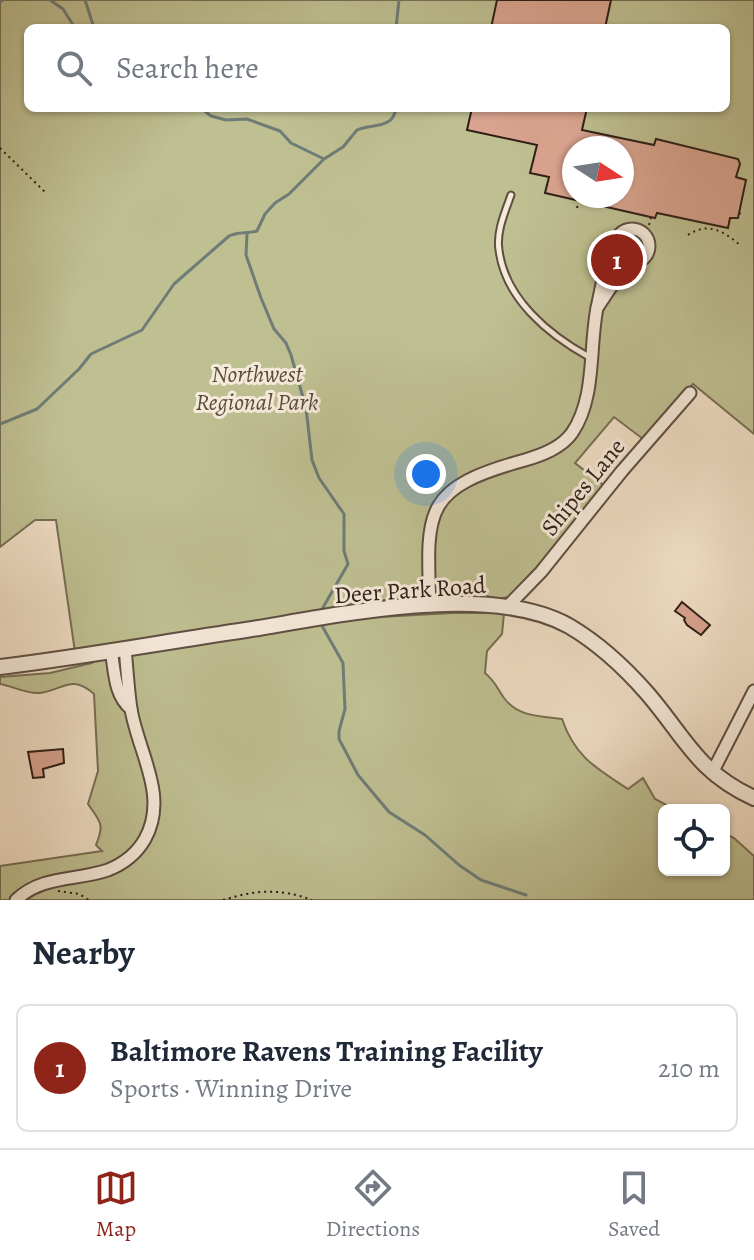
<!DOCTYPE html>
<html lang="en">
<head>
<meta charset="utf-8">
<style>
  :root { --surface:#fff; --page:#f6f6f7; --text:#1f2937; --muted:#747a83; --line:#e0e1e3; --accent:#8f2418 }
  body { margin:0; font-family:Alegreya,serif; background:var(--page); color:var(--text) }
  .controls { position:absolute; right:24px; bottom:24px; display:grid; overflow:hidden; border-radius:12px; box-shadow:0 2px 6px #0004 }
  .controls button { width:72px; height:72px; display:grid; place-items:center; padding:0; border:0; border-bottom:2px solid var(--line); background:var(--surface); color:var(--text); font:40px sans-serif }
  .compass { position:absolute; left:562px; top:136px; width:72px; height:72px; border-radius:50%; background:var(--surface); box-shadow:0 2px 6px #0004; rotate:102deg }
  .you { position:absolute; left:426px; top:474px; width:28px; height:28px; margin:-20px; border:6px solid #fff; border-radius:50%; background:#1a73e8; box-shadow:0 0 0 12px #1a73e833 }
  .badge { display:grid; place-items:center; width:52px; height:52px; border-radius:50%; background:var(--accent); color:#fff; font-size:26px; font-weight:700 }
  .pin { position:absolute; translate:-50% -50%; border:4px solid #fff; box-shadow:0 2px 8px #0006 }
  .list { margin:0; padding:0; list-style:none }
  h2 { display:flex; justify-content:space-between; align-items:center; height:104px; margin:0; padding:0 32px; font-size:34px }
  h2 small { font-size:26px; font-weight:400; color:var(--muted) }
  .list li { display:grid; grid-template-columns:52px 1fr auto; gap:24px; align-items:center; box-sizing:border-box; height:128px; margin:0 16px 16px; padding:0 16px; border:2px solid var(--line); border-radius:12px }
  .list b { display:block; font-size:30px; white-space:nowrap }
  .list p { margin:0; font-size:26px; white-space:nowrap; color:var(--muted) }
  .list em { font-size:26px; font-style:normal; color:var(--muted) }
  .icon { flex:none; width:44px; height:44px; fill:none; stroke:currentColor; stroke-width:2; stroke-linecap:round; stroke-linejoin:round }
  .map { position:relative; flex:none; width:754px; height:900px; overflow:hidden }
  .search { position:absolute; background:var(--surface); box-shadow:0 2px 6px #0004; left:24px; right:24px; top:24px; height:88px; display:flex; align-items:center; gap:20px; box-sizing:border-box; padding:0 28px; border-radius:12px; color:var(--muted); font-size:30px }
  .sheet { height:248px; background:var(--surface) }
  nav { display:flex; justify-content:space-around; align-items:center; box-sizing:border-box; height:112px; border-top:2px solid var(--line); background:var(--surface); font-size:22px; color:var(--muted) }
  nav a { display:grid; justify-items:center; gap:4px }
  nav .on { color:var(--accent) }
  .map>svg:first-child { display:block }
  .green { fill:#bfc092; stroke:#766e54; stroke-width:2; fill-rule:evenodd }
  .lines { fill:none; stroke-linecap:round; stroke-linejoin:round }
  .stream { stroke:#6f7c77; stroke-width:3 }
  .building { fill:#daa490; stroke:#2d1d15; stroke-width:2; fill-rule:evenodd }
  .service-casing { stroke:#5e4e42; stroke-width:9 }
  .minor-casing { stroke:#5e4e42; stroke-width:15 }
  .tertiary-casing { stroke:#5e4e42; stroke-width:18 }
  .path { stroke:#2d1d15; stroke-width:2; stroke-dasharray:2 4; stroke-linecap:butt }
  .service { stroke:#f6eadb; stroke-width:5 }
  .minor { stroke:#f6eadb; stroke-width:11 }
  .tertiary { stroke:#f6eadb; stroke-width:14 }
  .labels { text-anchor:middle; stroke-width:6; stroke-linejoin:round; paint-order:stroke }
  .park-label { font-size:24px; font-style:italic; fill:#594e3a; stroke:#f6eadb }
  .street-label { font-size:24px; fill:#2d1d15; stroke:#f6eadb }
</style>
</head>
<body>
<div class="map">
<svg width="754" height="900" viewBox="0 0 754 900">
  <rect width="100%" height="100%" fill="#f1dfc7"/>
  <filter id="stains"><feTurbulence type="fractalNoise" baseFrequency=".0025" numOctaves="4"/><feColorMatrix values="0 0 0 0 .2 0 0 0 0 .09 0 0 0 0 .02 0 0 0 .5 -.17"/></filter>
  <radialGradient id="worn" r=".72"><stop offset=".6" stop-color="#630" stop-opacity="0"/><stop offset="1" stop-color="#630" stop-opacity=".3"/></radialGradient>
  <path class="green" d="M 0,0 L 754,0 L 754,434 L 693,384 L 643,439 L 614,417 L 575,463 L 607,488 L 511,596 C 497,602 488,595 474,594 C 434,592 384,597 347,610 L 362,618 L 452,613 L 504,613 L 502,634 L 487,651 L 485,673 C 495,681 497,688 504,698 C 518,717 540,716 562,719 C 575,757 596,768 628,789 L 643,778 L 655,799 L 676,810 L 664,810 L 664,870 L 724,870 L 724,833 L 734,838 L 754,856 L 754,900 L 0,900 L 0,866 L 102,851 L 96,845 C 105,823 100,822 88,804 L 98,771 L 94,694 C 71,673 62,691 39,693 C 27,694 12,686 0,684 L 0,677 L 50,673 L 92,663 L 91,649 L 75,652 L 56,520 L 35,520 L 0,547 ZM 28,28 L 726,28 L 726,108 L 28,108 ZM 574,148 L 622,148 L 622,196 L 574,196 Z"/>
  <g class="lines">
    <g class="stream">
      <path d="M 50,0 L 63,9 L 75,28"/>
      <path d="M 85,0 L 94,28"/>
      <path d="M 0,2 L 3,0"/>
      <path d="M 396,28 L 399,0"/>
      <path d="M 201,108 L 211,116 L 226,120 L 247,119 L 280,131 L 291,143 L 324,159"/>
      <path d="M 247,234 L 246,255 L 261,298 L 274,329 L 286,343 L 291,355 L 306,408 L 312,460 L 319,478 L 344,514 L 344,551 L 348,564 L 321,611"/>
      <path d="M 0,424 L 37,409 L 79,369 L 91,354 L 142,330 L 174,284 L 229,236 C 239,231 246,234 257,231 L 265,214 L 275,203 L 289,194 L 324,159 L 343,147 L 357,130 C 372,123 393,130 396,108"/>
      <path d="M 321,624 L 343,663 L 345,709 L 339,731 L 339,739 L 358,775 L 389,812 L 425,835 L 459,865 L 481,880 L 526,895"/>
    </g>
  </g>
  <g class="building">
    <path d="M 497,0 L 611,0 L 605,28 L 491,28 Z"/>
    <path d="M 472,108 L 587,108 L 582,130 L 654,145 L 656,139 L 738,159 L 740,164 L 736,177 L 746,180 L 738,218 L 730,218 L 728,228 L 657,213 L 655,218 L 545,193 L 549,177 L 530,173 L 537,145 L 467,130 ZM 574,148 L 622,148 L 622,196 L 574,196 Z"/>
    <path d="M 682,602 L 710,625 L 701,635 L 687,625 L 684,620 L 685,618 L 675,611 Z"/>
    <path d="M 63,749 L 64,763 L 43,769 L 44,777 L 33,778 L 28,752 Z"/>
  </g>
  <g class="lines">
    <defs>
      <path id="service" d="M 511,195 C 505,212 496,232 499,250 C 505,299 549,335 589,357"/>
      <g id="minor">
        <circle cx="632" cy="246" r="17"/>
        <path d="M 617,255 L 603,279 L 597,308 L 627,263"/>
        <path d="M 430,606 C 426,508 424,488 525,460 C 542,455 561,448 572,433 C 596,398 589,348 597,308"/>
        <path d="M 507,607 L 541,572 L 622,471 L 690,393"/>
        <path d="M 111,650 C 115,672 114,695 131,709"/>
        <path d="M 712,773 L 754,691"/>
        <path d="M 16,900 C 42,875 76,881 108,870 C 123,864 137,853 145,839 C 169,796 138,752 131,709 C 128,689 127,668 125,648"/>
      </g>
      <path id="tertiary" d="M 0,667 C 82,657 164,642 246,630 C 334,616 489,581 569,626 C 598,643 625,668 647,693 C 685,737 697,772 754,798"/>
    </defs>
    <use href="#service" class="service-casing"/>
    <use href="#minor" class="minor-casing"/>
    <use href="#tertiary" class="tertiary-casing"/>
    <g class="path">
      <path d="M 0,148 L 45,192"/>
      <path d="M 577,208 L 579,201"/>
      <path d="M 739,213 L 743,215"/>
      <path d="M 649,225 L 651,217"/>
      <path d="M 688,235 C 708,221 725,232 741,246"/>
      <path d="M 58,891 L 79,894 L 89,900"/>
      <path d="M 223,900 C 255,890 280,888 312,900"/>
    </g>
    <use href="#service" class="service"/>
    <use href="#minor" class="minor"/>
    <use href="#tertiary" class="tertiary"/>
  </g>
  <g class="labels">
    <g class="park-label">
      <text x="257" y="382">Northwest<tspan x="257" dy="28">Regional Park</tspan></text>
    </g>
    <g class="street-label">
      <text transform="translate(583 487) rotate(-51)" y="8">Shipes Lane</text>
      <text transform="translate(410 590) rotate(-4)" y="8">Deer Park Road</text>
    </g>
  </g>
  <rect width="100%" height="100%" filter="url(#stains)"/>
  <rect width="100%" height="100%" fill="url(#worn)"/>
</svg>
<div class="controls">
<button><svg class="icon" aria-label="locate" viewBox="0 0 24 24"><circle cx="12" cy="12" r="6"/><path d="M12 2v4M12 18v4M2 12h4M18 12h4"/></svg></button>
</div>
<svg class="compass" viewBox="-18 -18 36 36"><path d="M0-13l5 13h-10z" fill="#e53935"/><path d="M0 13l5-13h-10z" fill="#747a83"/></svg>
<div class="you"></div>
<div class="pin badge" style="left:617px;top:260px">1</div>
<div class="search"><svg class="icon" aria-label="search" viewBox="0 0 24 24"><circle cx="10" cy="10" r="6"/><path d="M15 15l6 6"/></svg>Search here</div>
</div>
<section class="sheet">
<h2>Nearby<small></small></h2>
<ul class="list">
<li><span class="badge">1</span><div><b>Baltimore Ravens Training Facility</b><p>Sports · Winning Drive</p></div><em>210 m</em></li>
</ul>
</section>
<nav>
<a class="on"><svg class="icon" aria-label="map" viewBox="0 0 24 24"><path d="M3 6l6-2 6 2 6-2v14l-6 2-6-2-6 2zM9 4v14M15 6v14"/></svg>Map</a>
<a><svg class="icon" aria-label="directions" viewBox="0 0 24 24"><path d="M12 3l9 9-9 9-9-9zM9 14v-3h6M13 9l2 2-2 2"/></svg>Directions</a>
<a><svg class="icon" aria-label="saved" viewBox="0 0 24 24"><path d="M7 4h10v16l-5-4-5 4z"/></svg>Saved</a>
</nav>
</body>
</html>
